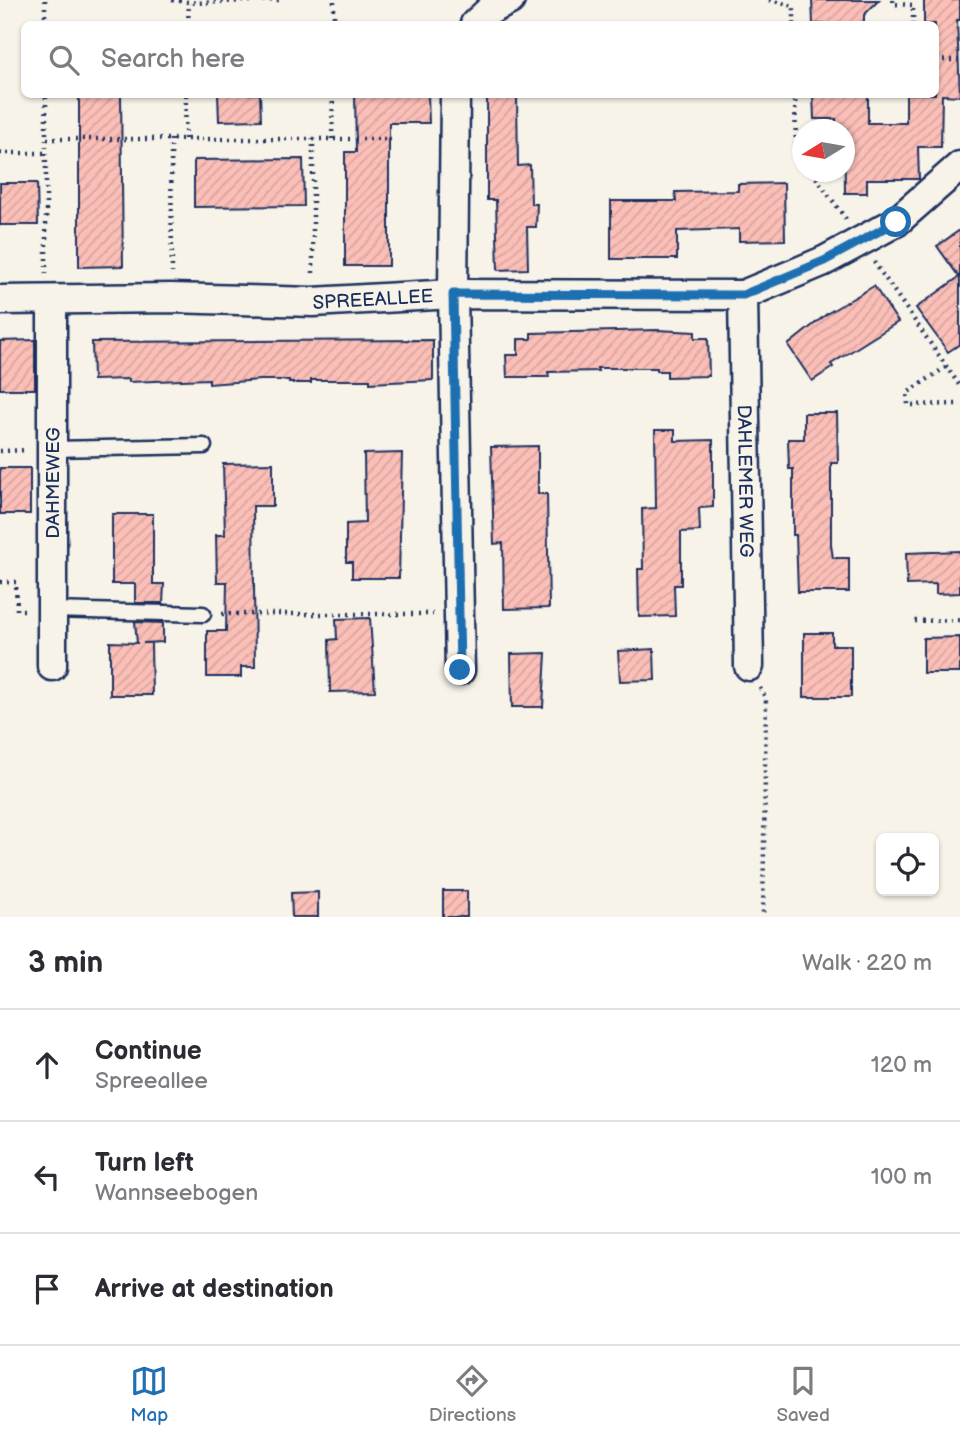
<!DOCTYPE html>
<html lang="en">
<head>
<meta charset="utf-8">
<style>
  :root { --surface:#fff; --page:#f2f2f3; --text:#2b2b33; --muted:#7c7c81; --line:#e1e1e2; --accent:#1f6fb2 }
  body { margin:0; font-family:"Balsamiq Sans",sans-serif; background:var(--page); color:var(--text) }
  .controls { position:absolute; right:21px; bottom:21px; display:grid; overflow:hidden; border-radius:10px; box-shadow:0 2px 5px #0004 }
  .controls button { width:63px; height:63px; display:grid; place-items:center; padding:0; border:0; border-bottom:2px solid var(--line); background:var(--surface); color:var(--text); font:35px sans-serif }
  .compass { position:absolute; left:792px; top:119px; width:63px; height:63px; border-radius:50%; background:var(--surface); box-shadow:0 2px 5px #0004; rotate:259deg }
  .stop { position:absolute; width:21px; height:21px; margin:-16px; border:5px solid #1f6fb2; border-radius:50%; background:#fff }
  .stop.end { background:#1f6fb2; border-color:#fff; box-shadow:0 2px 7px #0008 }
  .list { margin:0; padding:0; list-style:none }
  h2 { display:flex; justify-content:space-between; align-items:center; height:91px; margin:0; padding:0 28px; font-size:30px }
  h2 small { font-size:23px; font-weight:400; color:var(--muted) }
  .list li { display:grid; grid-template-columns:46px 1fr auto; gap:21px; align-items:center; box-sizing:border-box; height:112px; padding:0 28px; border-top:2px solid var(--line) }
  .list b { display:block; font-size:26px; white-space:nowrap }
  .list p { margin:0; font-size:23px; white-space:nowrap; color:var(--muted) }
  .list em { font-size:23px; font-style:normal; color:var(--muted) }
  .icon { flex:none; width:38px; height:38px; fill:none; stroke:currentColor; stroke-width:2; stroke-linecap:round; stroke-linejoin:round }
  .map { position:relative; flex:none; width:960px; height:917px; overflow:hidden }
  .search { position:absolute; background:var(--surface); box-shadow:0 2px 5px #0004; left:21px; right:21px; top:21px; height:77px; display:flex; align-items:center; gap:18px; box-sizing:border-box; padding:0 24px; border-radius:10px; color:var(--muted); font-size:26px }
  .sheet { height:427px; background:var(--surface) }
  nav { display:flex; justify-content:space-around; align-items:center; box-sizing:border-box; height:98px; border-top:2px solid var(--line); background:var(--surface); font-size:19px; color:var(--muted) }
  nav a { display:grid; justify-items:center; gap:4px }
  nav .on { color:var(--accent) }
  .map>svg:first-child { display:block }
  .building { fill:url(#building-hatch); stroke:#1b2f5e; stroke-width:2 }
  .lines { fill:none; stroke-linecap:round; stroke-linejoin:round }
  .lane-casing { stroke:#1b2f5e; stroke-width:19 }
  .street-casing { stroke:#1b2f5e; stroke-width:33 }
  .path { stroke:#1b2f5e; stroke-width:4.5; stroke-dasharray:2 5; stroke-linecap:butt }
  .lane { stroke:#f7f3e8; stroke-width:14 }
  .street { stroke:#f7f3e8; stroke-width:28 }
  .route { stroke:#1f6fb2; stroke-width:9 }
  .labels { text-anchor:middle; stroke-width:7; stroke-linejoin:round; paint-order:stroke }
  .street-label { font-size:19px; fill:#1b2f5e; stroke:#f7f3e8 }
</style>
</head>
<body>
<div class="map">
<svg width="960" height="917" viewBox="0 0 960 917">
  <defs>
    <pattern id="building-hatch" width="6" height="6" patternUnits="userSpaceOnUse" patternTransform="scale(1.75)"><rect width="6" height="6" fill="#fbbfb7"/><path d="M-1 1l2-2M0 6l6-6M5 7l2-2" fill="none" stroke="#d7a4a0"/></pattern>
  </defs>
  <rect width="100%" height="100%" fill="#f7f3e8"/>
  <filter id="ink" filterUnits="userSpaceOnUse"><feTurbulence type="fractalNoise" baseFrequency=".0143" numOctaves="2"/><feDisplacementMap in="SourceGraphic" scale="14" xChannelSelector="R" yChannelSelector="G"/><feConvolveMatrix kernelMatrix="1 2 1 2 8 2 1 2 1" color-interpolation-filters="sRGB"/></filter>
  <g filter="url(#ink)">
    <g class="building">
      <path d="M 812,0 L 879,0 L 864,15 L 864,22 L 860,24 L 813,24 Z"/>
      <path d="M 924,0 L 960,0 L 960,20 L 957,20 L 960,96 L 942,95 L 941,147 L 918,147 L 919,179 L 867,179 L 867,193 L 845,193 L 844,130 L 836,130 L 836,119 L 814,119 L 813,94 L 868,94 L 868,123 L 906,123 L 906,94 L 935,94 L 935,24 L 924,24 Z"/>
      <path d="M 79,94 L 121,94 L 123,266 L 79,267 Z"/>
      <path d="M 218,94 L 260,94 L 261,120 L 219,121 Z"/>
      <path d="M 355,94 L 428,94 L 429,123 L 389,123 L 389,266 L 345,266 L 345,152 L 356,152 Z"/>
      <path d="M 487,97 L 517,97 L 518,166 L 530,165 L 531,204 L 537,204 L 536,227 L 527,227 L 528,269 L 498,270 L 496,200 L 487,200 Z"/>
      <path d="M 303,159 L 304,206 L 194,207 L 194,160 Z"/>
      <path d="M 0,183 L 37,183 L 38,225 L 0,225 Z"/>
      <path d="M 784,183 L 785,240 L 739,241 L 739,229 L 677,231 L 677,259 L 611,259 L 611,201 L 676,201 L 675,192 L 738,191 L 738,184 Z"/>
      <path d="M 960,230 L 960,344 L 948,352 L 916,308 L 959,277 L 937,246 Z"/>
      <path d="M 874,286 L 898,322 L 831,364 L 833,367 L 812,381 L 788,345 L 828,313 Z"/>
      <path d="M 657,330 L 695,332 L 695,338 L 708,338 L 709,376 L 667,377 L 667,371 L 657,371 L 657,368 L 597,368 L 598,371 L 548,372 L 549,377 L 507,377 L 506,355 L 518,355 L 518,339 L 531,339 L 531,333 Z"/>
      <path d="M 35,340 L 35,389 L 0,389 L 0,341 Z"/>
      <path d="M 433,340 L 433,380 L 370,383 L 370,380 L 311,380 L 311,383 L 289,383 L 289,380 L 260,380 L 209,384 L 209,379 L 129,382 L 129,379 L 93,380 L 92,342 Z"/>
      <path d="M 804,413 L 837,413 L 838,463 L 831,463 L 831,545 L 833,558 L 849,558 L 849,592 L 798,592 L 796,535 L 793,535 L 793,469 L 789,469 L 788,439 L 804,439 Z"/>
      <path d="M 655,430 L 675,430 L 675,441 L 713,440 L 713,507 L 699,508 L 700,531 L 681,532 L 681,585 L 674,585 L 675,616 L 639,617 L 638,569 L 643,569 L 642,509 L 656,508 Z"/>
      <path d="M 538,446 L 538,494 L 547,494 L 549,608 L 504,609 L 503,543 L 494,544 L 491,447 Z"/>
      <path d="M 402,453 L 399,578 L 352,578 L 352,562 L 346,562 L 346,524 L 365,523 L 364,454 Z"/>
      <path d="M 273,463 L 273,506 L 253,506 L 255,667 L 241,667 L 241,677 L 207,677 L 207,631 L 226,631 L 227,582 L 217,582 L 216,535 L 225,535 L 223,464 Z"/>
      <rect x="0" y="468" width="30" height="46"/>
      <path d="M 112,514 L 153,514 L 153,584 L 164,584 L 163,603 L 135,603 L 135,584 L 112,584 Z"/>
      <path d="M 960,551 L 960,593 L 936,594 L 936,584 L 907,585 L 906,553 Z"/>
      <path d="M 370,618 L 375,691 L 330,692 L 329,640 L 337,639 L 336,619 Z"/>
      <path d="M 135,622 L 163,623 L 163,642 L 143,643 L 151,643 L 152,695 L 110,695 L 110,642 L 137,643 Z"/>
      <path d="M 804,633 L 832,633 L 832,645 L 851,645 L 851,697 L 804,697 Z"/>
      <path d="M 960,637 L 960,673 L 923,673 L 923,638 Z"/>
      <path d="M 654,649 L 655,680 L 620,681 L 618,651 Z"/>
      <path d="M 546,653 L 543,707 L 512,707 L 511,654 Z"/>
      <rect x="443" y="891" width="24" height="26"/>
      <path d="M 318,892 L 318,917 L 292,917 L 291,893 Z"/>
    </g>
    <g class="lines">
      <defs>
        <g id="lane">
          <path d="M 52,449 L 204,446"/>
          <path d="M 51,610 L 203,614"/>
        </g>
        <g id="street">
          <path d="M 475,24 L 490,10 L 510,0"/>
          <path d="M 455,94 L 453,294 L 460,670"/>
          <path id="s1" d="M 743,295 L 749,666"/>
          <path id="s2" d="M 0,300 L 171,298 L 313,302 L 453,294 L 743,295 L 824,261 L 896,222 L 960,166"/>
          <path d="M 52,666 L 52,300"/>
        </g>
      </defs>
      <use href="#lane" class="lane-casing"/>
      <use href="#street" class="street-casing"/>
      <g class="path">
        <path d="M 45,0 L 45,24"/>
        <path d="M 172,0 L 196,3 L 279,0"/>
        <path d="M 769,0 L 794,6 L 794,24"/>
        <path d="M 893,0 L 893,4 L 913,5 L 913,24"/>
        <path d="M 188,24 L 189,3"/>
        <path d="M 334,24 L 334,0"/>
        <path d="M 936,60 L 960,60"/>
        <path d="M 795,94 L 796,147 L 802,157"/>
        <path d="M 313,138 L 313,276"/>
        <path d="M 47,139 L 391,139"/>
        <path d="M 171,139 L 172,273"/>
        <path d="M 185,139 L 186,94"/>
        <path d="M 332,139 L 333,94"/>
        <path d="M 0,153 L 47,153"/>
        <path d="M 812,172 L 846,219"/>
        <path d="M 874,262 L 960,386"/>
        <path d="M 46,274 L 46,94"/>
        <path d="M 946,367 L 907,393 L 908,405 L 960,404"/>
        <path d="M 0,451 L 27,450"/>
        <path d="M 0,582 L 16,582 L 17,610 L 26,610"/>
        <path d="M 222,614 L 433,614"/>
        <path d="M 915,621 L 960,620"/>
        <path d="M 760,688 L 766,699 L 763,917"/>
      </g>
      <use href="#lane" class="lane"/>
      <use href="#street" class="street"/>
    </g>
  </g>
  <g class="lines" filter="url(#ink)">
    <path class="route" d="M 460,670 L 453,294 L 743,295 L 824,261 L 896,222"/>
  </g>
  <g class="labels">
    <g class="street-label">
      <text dy="7" stroke="none"><textPath href="#s2" startOffset="373">SPREEALLEE</textPath></text>
      <text dy="7" stroke="none"><textPath href="#s1" startOffset="186">DAHLEMER WEG</textPath></text>
      <text transform="translate(52 483) rotate(-90)" y="7">DAHMEWEG</text>
    </g>
  </g>
</svg>
<div class="controls">
<button><svg class="icon" aria-label="locate" viewBox="0 0 24 24"><circle cx="12" cy="12" r="6"/><path d="M12 2v4M12 18v4M2 12h4M18 12h4"/></svg></button>
</div>
<svg class="compass" viewBox="-18 -18 36 36"><path d="M0-13l5 13h-10z" fill="#e53935"/><path d="M0 13l5-13h-10z" fill="#7c7c81"/></svg>
<div class="stop" style="left:896px;top:222px"></div>
<div class="stop end" style="left:460px;top:670px"></div>
<div class="search"><svg class="icon" aria-label="search" viewBox="0 0 24 24"><circle cx="10" cy="10" r="6"/><path d="M15 15l6 6"/></svg>Search here</div>
</div>
<section class="sheet">
<h2>3 min<small>Walk · 220 m</small></h2>
<ul class="list">
<li><svg class="icon" aria-label="ahead" viewBox="0 0 24 24"><path d="M12 20V5M6 11l6-6 6 6"/></svg><div><b>Continue</b><p>Spreeallee</p></div><em>120 m</em></li>
<li><svg class="icon" aria-label="left" viewBox="0 0 24 24"><path d="M17 20v-9H6M10 6l-5 5 5 5"/></svg><div><b>Turn left</b><p>Wannseebogen</p></div><em>100 m</em></li>
<li><svg class="icon" aria-label="arrive" viewBox="0 0 24 24"><path d="M6 21V4h12l-3 4 3 4H6"/></svg><div><b>Arrive at destination</b></div></li>
</ul>
</section>
<nav>
<a class="on"><svg class="icon" aria-label="map" viewBox="0 0 24 24"><path d="M3 6l6-2 6 2 6-2v14l-6 2-6-2-6 2zM9 4v14M15 6v14"/></svg>Map</a>
<a><svg class="icon" aria-label="directions" viewBox="0 0 24 24"><path d="M12 3l9 9-9 9-9-9zM9 14v-3h6M13 9l2 2-2 2"/></svg>Directions</a>
<a><svg class="icon" aria-label="saved" viewBox="0 0 24 24"><path d="M7 4h10v16l-5-4-5 4z"/></svg>Saved</a>
</nav>
</body>
</html>
